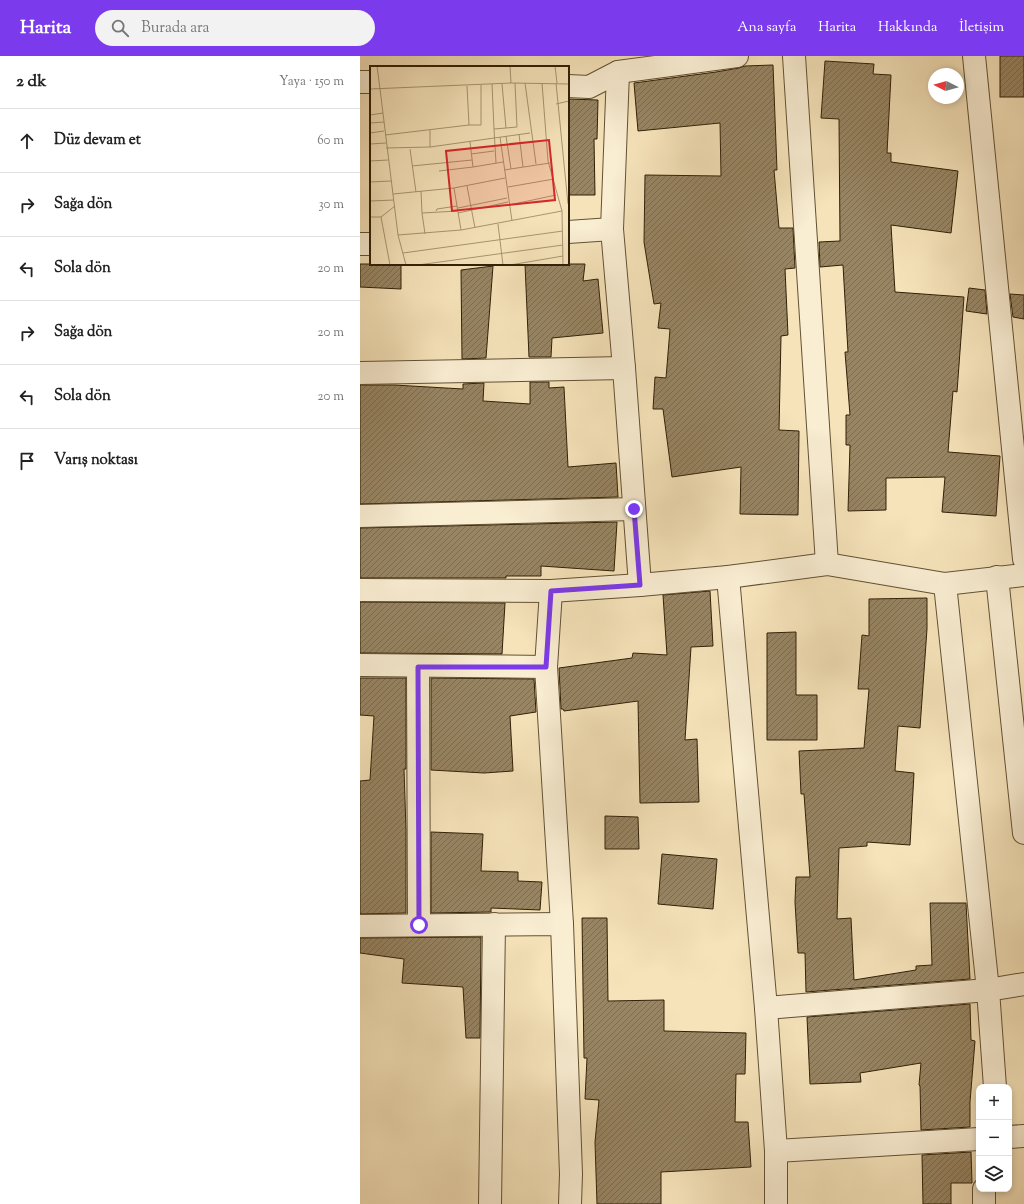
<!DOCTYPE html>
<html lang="tr">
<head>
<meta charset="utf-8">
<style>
  :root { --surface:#fff; --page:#f2f2f2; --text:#222; --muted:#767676; --line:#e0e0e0; --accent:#7c3aed }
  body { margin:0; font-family:"Sorts Mill Goudy",serif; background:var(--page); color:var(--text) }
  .controls { position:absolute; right:12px; bottom:12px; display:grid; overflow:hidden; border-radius:8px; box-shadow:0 2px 6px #0003 }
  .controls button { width:36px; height:36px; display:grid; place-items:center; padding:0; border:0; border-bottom:1px solid var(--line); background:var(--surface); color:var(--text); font:20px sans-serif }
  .compass { position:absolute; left:568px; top:12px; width:36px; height:36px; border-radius:50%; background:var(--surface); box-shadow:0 2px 6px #0003; rotate:276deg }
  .stop { position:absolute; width:12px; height:12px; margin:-9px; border:3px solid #7c3aed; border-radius:50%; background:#fff }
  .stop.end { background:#7c3aed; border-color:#fff; box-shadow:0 1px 4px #0008 }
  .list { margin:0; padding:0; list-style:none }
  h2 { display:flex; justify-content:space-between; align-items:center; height:52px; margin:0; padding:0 16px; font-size:17px }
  h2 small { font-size:13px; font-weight:400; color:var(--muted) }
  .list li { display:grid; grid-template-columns:26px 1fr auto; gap:12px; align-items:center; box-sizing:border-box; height:64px; padding:0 16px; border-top:1px solid var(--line) }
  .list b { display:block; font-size:15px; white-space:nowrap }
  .list em { font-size:13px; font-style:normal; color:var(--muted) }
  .icon { flex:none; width:22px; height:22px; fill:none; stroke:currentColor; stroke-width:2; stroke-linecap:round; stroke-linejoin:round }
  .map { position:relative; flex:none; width:664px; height:1148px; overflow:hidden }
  header { display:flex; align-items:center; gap:24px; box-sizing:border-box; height:56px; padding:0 20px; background:var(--accent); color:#fff }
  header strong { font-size:19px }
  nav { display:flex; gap:22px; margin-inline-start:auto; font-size:14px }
  .search { width:280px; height:36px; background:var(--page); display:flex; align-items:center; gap:10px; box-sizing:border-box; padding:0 14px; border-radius:22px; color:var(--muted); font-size:15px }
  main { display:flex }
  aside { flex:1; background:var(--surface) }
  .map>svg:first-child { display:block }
  .building { fill:url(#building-hatch); stroke:#302007 }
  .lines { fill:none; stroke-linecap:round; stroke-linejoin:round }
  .minor-casing { stroke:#625134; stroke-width:24 }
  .minor { stroke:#f9edd2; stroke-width:22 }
  .route { stroke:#7c3aed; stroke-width:5 }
  .inset-road { fill:none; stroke:#a79572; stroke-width:1 }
  .view { fill:#d62828; fill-opacity:0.15; stroke:#d62828; stroke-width:2 }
  .inset-edge { fill:none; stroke:#302007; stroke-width:2 }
</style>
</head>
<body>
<header>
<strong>Harita</strong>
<div class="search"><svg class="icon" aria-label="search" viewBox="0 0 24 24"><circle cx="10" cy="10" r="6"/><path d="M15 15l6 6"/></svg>Burada ara</div>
<nav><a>Ana sayfa</a><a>Harita</a><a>Hakkında</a><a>İletişim</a></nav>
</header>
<main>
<aside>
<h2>2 dk<small>Yaya · 150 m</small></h2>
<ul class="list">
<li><svg class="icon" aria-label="ahead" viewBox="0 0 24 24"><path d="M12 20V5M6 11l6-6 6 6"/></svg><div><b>Düz devam et</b></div><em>60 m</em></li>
<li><svg class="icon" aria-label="right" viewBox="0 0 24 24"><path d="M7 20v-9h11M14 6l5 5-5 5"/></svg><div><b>Sağa dön</b></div><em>30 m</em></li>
<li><svg class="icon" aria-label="left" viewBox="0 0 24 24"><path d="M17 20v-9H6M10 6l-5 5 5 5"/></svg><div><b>Sola dön</b></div><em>20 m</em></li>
<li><svg class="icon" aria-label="right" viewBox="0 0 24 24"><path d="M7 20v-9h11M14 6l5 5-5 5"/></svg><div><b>Sağa dön</b></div><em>20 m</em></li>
<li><svg class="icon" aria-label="left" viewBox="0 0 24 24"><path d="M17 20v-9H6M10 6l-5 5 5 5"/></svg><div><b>Sola dön</b></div><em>20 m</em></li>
<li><svg class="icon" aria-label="arrive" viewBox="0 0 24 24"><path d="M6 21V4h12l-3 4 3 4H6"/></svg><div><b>Varış noktası</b></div></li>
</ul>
</aside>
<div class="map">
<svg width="664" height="1148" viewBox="0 0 664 1148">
  <defs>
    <pattern id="building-hatch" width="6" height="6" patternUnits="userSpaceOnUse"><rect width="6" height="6" fill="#978564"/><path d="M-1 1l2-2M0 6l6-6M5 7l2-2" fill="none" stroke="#7c6c50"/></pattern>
  </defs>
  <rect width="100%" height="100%" fill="#f6e3ba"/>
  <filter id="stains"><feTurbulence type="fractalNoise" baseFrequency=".005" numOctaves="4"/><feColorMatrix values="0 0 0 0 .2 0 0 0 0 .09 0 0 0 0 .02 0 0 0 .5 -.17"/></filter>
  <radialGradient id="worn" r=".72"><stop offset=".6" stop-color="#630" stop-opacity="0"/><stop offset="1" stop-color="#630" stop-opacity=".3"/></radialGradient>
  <g class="building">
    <rect x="640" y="0" width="24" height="41"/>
    <path d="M 465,5 L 514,8 L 513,18 L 531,19 L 527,97 L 531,97 L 531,106 L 598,115 L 591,177 L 531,169 L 535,236 L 604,241 L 597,336 L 593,335 L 588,396 L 640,400 L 636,460 L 582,456 L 585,421 L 526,422 L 526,454 L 488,455 L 490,389 L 486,389 L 486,359 L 490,359 L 485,296 L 488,296 L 483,209 L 460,211 L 459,186 L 480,185 L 479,63 L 461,62 Z"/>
    <path d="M 413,9 L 417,114 L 414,114 L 419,172 L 433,172 L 435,212 L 425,213 L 428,279 L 421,280 L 419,374 L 439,375 L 438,459 L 380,458 L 381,411 L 312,421 L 303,353 L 293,353 L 295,321 L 306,322 L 310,273 L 298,272 L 301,247 L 294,248 L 284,186 L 285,119 L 361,120 L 360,67 L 278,75 L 274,27 L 356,16 L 379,12 L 385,10 Z"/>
    <path d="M 208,43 L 238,44 L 237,83 L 234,83 L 235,139 L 208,139 Z"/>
    <path d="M 0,208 L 41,208 L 41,233 L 0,231 Z"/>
    <path d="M 165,208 L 225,208 L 223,225 L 238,223 L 243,277 L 192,282 L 191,301 L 169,301 Z"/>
    <path d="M 133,210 L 126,302 L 102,303 L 101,214 Z"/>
    <path d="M 609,232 L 625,234 L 627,258 L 606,255 Z"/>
    <path d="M 650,238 L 664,239 L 664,263 L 653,261 Z"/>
    <path d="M 170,326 L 189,326 L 189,332 L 204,331 L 208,411 L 256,407 L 258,441 L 0,448 L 0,329 L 34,329 L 103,333 L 103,328 L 124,327 L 123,345 L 170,348 Z"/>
    <path d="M 257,466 L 254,515 L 181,510 L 181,520 L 146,520 L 146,522 L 0,522 L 0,472 Z"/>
    <path d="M 350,535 L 353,590 L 331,591 L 325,684 L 337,683 L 339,746 L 280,747 L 278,645 L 204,655 L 203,653 L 201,653 L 199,612 L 272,602 L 273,597 L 307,599 L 303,539 Z"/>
    <path d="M 567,542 L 567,573 L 560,672 L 538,670 L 535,715 L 554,717 L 550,789 L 507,786 L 507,790 L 479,792 L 477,863 L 491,862 L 494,924 L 556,914 L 556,910 L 572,909 L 570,847 L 606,847 L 610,923 L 446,936 L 445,897 L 438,897 L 435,846 L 436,821 L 450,821 L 444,738 L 441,738 L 439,695 L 504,692 L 509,633 L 498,633 L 502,579 L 509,580 L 509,543 Z"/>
    <path d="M 0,546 L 145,547 L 142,598 L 0,597 Z"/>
    <path d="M 436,576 L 436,639 L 457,639 L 457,684 L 407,684 L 407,577 Z"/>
    <path d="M 0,622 L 46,622 L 46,713 L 44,713 L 46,774 L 46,857 L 0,858 L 0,725 L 10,724 L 14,660 L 0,659 Z"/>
    <path d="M 71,622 L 174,623 L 176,656 L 150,660 L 153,715 L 124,717 L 71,714 Z"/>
    <path d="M 245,760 L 278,761 L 279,793 L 245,793 Z"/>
    <path d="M 71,776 L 123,778 L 121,815 L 158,816 L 158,825 L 182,826 L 180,854 L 131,852 L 131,856 L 71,857 Z"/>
    <path d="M 302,798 L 357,803 L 353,853 L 298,848 Z"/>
    <path d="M 222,862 L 247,862 L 248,945 L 304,944 L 304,975 L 386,977 L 385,1018 L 376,1018 L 375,1066 L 388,1066 L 391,1111 L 301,1116 L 301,1148 L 237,1148 L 235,1086 L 239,1044 L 225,1043 L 227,1002 L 224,1002 Z"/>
    <path d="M 121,881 L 120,982 L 106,982 L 103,931 L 42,927 L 44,903 L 0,897 L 0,882 Z"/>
    <path d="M 610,948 L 611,984 L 615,985 L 610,1046 L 610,1071 L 561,1074 L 560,1030 L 559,1029 L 561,1007 L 500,1017 L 501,1026 L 450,1028 L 447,961 Z"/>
    <path d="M 611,1096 L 612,1127 L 591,1127 L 591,1148 L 563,1148 L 562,1099 Z"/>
  </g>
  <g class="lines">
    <defs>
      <g id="minor">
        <path d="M 434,0 L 467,508"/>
        <path d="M 614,0 L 664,503"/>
        <path d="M 258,16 L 252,173 L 264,312 L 280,529"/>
        <path d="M 0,26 L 11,26"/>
        <path d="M 208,30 L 229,31 L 258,16 L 377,0"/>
        <path d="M 208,176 L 252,173"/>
        <path d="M 0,188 L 11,188"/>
        <path d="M 0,317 L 264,312"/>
        <path d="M 0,460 L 274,453"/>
        <path d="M 368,521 L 406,952 L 416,1095 L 416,1148"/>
        <path d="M 637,521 L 664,777"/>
        <path d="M 585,528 L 628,934 L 635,1031"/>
        <path d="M 0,534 L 191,535 L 280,529 L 368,521 L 467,508 L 585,528 L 664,519"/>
        <path d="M 191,535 L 186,611 L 202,868"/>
        <path d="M 0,609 L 186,611"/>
        <path d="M 58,611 L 59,869"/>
        <path d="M 0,870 L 202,868 L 211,1118 L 210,1148"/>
        <path d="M 406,952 L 628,934 L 664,928"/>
        <path d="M 649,1081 L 664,1080"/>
        <path d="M 416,1095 L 619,1083"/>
        <path d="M 624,1133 L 624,1148"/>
        <path d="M 130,1148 L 134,868"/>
      </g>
    </defs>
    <use href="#minor" class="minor-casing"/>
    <use href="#minor" class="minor"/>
  </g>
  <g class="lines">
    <path class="route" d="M 59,869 L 58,611 L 186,611 L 191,535 L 280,529 L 274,453"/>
  </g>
  <g transform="translate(10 10)">
    <rect width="199" height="199" fill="#f6e3ba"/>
    <path class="inset-road" d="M 7,0 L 10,23M 140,0 L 141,17M 185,0 L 187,17M 155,17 L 166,98M 172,17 L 178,95 L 192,145 L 193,199M 186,17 L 198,138M 122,18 L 124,63 L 136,62 L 132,18M 97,20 L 99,59 L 111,59 L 111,19M 0,23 L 141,17 L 199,18M 10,23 L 28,169 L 36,199M 186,38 L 199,35M 0,49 L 13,47M 0,57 L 14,56M 136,62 L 147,61 L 145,17M 124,63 L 126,97M 60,64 L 60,81M 0,67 L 14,65M 149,68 L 153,101M 15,69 L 99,59M 136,70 L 141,103M 130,71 L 142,155M 0,78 L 16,77M 16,82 L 60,81 L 160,67M 40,83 L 46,126M 101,88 L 124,85M 0,95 L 18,94M 42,100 L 102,94M 103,101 L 133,96M 134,104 L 180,97M 69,105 L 103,101 L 100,76M 0,116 L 21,115M 97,120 L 105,162M 138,121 L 184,113M 84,122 L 91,164M 51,125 L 52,147M 23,128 L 84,122 L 135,112M 0,135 L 24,134M 139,139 L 186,129M 88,142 L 137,132M 66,145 L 67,143 L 87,140M 88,147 L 138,136M 0,151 L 11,151 L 25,140M 11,151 L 20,199M 128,158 L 133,199M 55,168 L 52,147 L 88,145M 28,169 L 91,164 L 192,145M 33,187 L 193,165M 48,199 L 193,179M 140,199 L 193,190"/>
    <path class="view" d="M 179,74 L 185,134 L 82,145 L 76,85 Z"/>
    <rect width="199" height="199" class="inset-edge"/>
  </g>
  <rect width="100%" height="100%" filter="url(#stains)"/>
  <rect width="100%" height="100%" fill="url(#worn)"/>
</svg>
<div class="controls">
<button>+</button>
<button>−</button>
<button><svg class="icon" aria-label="layers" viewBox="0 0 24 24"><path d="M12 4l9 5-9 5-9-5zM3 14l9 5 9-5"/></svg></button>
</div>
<svg class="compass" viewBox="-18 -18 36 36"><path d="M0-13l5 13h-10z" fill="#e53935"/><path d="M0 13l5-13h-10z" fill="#767676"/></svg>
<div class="stop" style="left:59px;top:869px"></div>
<div class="stop end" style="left:274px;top:453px"></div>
</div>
</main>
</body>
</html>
